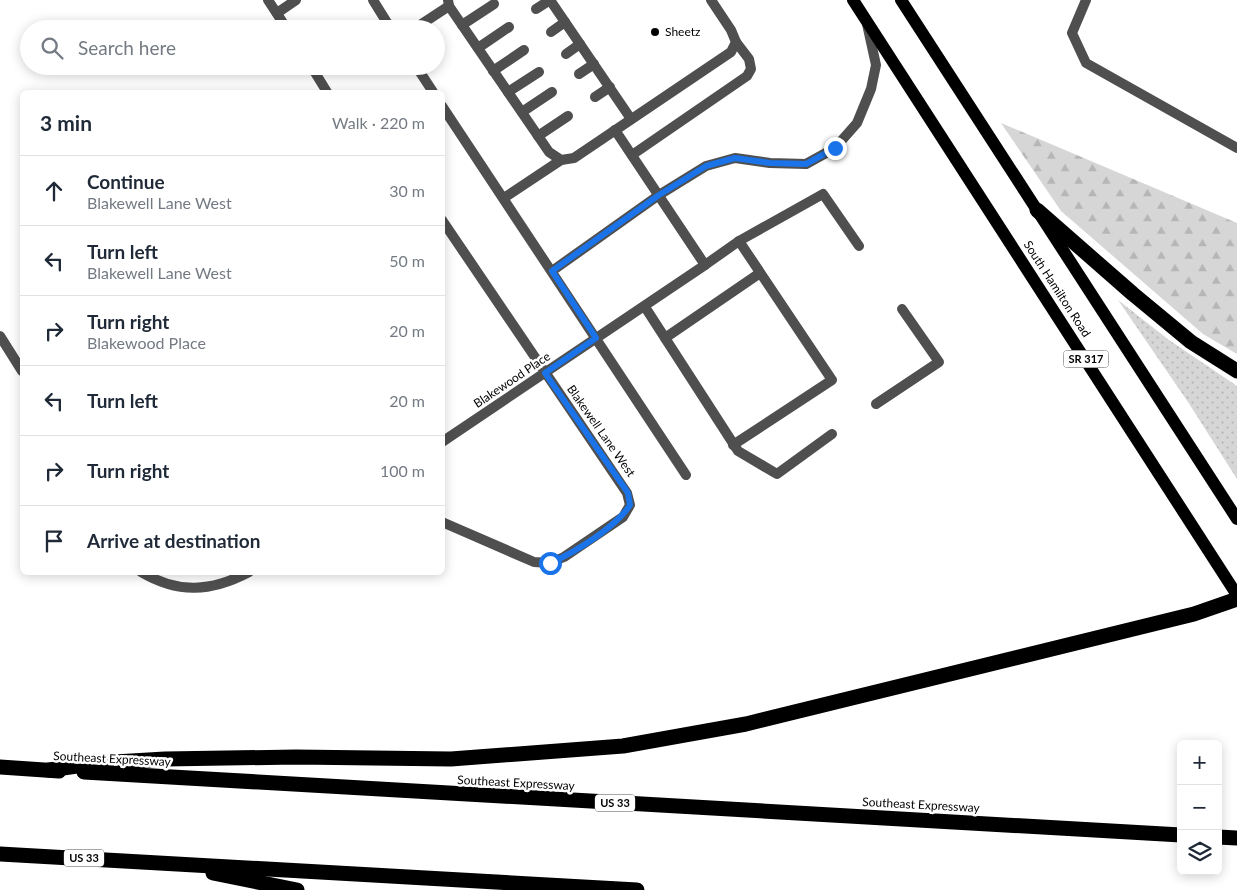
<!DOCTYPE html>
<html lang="en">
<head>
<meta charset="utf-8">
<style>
  :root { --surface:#fff; --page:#f6f6f7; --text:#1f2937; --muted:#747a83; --line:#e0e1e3 }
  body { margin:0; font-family:Lato,sans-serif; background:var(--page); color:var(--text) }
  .controls { position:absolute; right:15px; bottom:15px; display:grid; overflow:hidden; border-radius:8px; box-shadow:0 2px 12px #0003 }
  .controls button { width:45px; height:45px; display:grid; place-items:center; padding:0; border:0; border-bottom:1px solid var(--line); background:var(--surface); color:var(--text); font:25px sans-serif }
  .stop { position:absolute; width:15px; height:15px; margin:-11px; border:4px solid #1a73e8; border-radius:50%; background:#fff }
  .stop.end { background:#1a73e8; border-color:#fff; box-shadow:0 1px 5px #0008 }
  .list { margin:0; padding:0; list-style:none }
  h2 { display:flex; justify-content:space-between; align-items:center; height:65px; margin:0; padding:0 20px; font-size:21px }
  h2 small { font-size:16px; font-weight:400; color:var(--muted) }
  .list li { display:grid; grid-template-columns:32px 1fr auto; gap:15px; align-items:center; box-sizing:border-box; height:70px; padding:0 20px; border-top:1px solid var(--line) }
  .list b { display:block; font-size:19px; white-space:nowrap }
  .list p { margin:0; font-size:16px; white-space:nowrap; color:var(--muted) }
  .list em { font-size:16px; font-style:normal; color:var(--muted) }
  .icon { flex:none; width:28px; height:28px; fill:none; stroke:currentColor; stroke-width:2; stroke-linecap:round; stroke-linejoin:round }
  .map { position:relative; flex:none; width:1237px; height:890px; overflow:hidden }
  .search { position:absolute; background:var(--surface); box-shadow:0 2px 12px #0003; left:20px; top:20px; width:425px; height:55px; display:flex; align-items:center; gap:12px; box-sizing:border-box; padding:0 18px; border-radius:28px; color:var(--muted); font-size:19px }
  .panel { position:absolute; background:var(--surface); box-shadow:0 2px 12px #0003; left:20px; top:90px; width:425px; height:485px; border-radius:8px }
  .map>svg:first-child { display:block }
  .grass { fill:url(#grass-dots) }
  .forest { fill:url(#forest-firs) }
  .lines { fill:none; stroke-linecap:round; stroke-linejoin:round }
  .lane { stroke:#4f4f4f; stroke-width:10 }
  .street { stroke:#4f4f4f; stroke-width:10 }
  .primary { stroke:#000; stroke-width:12 }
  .highway { stroke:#000; stroke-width:15 }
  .route { stroke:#1a73e8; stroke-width:6 }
  .poi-dot { fill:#000; stroke:#fff; stroke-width:2 }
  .labels { text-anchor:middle; stroke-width:5; stroke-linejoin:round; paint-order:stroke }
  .shield { fill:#fff; stroke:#4c4c4c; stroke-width:1 }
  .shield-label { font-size:11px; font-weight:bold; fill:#000 }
  .poi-label { font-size:12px; fill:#000; stroke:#fff; text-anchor:start }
  .street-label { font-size:12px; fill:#000; stroke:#fff }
</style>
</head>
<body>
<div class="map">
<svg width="1237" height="890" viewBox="0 0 1237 890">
  <defs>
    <pattern id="grass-dots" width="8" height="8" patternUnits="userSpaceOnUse" patternTransform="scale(1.25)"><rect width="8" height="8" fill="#d6d6d6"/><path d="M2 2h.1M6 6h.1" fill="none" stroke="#b6b6b6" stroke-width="1.8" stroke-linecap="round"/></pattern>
    <pattern id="forest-firs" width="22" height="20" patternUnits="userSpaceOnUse" patternTransform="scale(1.25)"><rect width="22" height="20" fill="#d6d6d6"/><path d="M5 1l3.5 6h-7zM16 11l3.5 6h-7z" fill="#b6b6b6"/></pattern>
  </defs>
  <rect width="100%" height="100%" fill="#fff"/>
  <path class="grass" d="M 1118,300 L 1169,340 L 1237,386 L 1237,479 L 1188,402 Z"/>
  <path class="forest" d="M 1001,123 L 1237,223 L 1237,354 L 1203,334 L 1061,211 Z"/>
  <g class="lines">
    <g class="lane">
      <path d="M 268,0 L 287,29"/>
      <path d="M 373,0 L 391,29"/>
      <path d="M 448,0 L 449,6 L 549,152 L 561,160 L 574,158 L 731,52 L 736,42 L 731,30 L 711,0"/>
      <path d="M 550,0 L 631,119"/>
      <path d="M 1086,0 L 1072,33 L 1086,63 L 1237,148"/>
      <path d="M 536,9 L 550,0"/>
      <path d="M 462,25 L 494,4"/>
      <path d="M 414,29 L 449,6"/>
      <path d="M 551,32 L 565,22"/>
      <path d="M 478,48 L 509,27"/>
      <path d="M 566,54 L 580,44"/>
      <path d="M 311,66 L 327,92"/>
      <path d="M 416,66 L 433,92"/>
      <path d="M 493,71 L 524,50"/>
      <path d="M 579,74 L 594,64"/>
      <path d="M 508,92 L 539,72"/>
      <path d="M 595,97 L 610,87"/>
      <path d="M 442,106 L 686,475"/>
      <path d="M 522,112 L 552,92"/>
      <path d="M 538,136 L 568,116"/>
      <path d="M 632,155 L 747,76 L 751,69 L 749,59 L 736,42"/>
      <path d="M 504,198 L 561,160"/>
      <path d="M 442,220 L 627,493 L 630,505 L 623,517 L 564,557 L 550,563 L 534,562 L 442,522"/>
      <path d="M 705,265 L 739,241 L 823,194 L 859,246"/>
      <path d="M 552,271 L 659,195 L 706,166 L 735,158 L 770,163 L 806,164 L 835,148 L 857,123 L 871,89 L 876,65 L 867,24"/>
      <path d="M 645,307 L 738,451 L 777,474 L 832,434"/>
      <path d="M 0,336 L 22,371"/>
      <path d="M 665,338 L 760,273"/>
      <path d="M 876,404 L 939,362 L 902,309"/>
      <path d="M 442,442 L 705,265 L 615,130"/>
      <path d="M 733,445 L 832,380 L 739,241"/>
      <path d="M 141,572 C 178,594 211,592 249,572"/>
    </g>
    <path class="street" d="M 277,13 L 296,0"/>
    <g class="primary">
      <path d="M 853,0 L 1237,595"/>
      <path d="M 901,0 L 1237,519"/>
    </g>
    <g class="highway">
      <path d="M 1037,210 L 1133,294 L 1191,342 L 1237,371"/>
      <path d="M 0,767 L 59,771"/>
      <path d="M 49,770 L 98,763 L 165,759 L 296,757 L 451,759 L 623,746 L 746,724 L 1194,614 L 1237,599"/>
      <path d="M 84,772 L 1181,835"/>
      <path d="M 1218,837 L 1237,838"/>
      <path d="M 0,854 L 637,890"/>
      <path d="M 213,873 L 297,890"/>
    </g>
  </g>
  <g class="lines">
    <path class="route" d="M 550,563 C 574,553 616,527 630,505 L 628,493 L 545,373 L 596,338 L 552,271 L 659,195 L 706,166 L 735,158 L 770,163 L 806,164 L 835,148"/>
  </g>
  <circle class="poi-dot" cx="655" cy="32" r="5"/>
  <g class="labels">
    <g class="shield">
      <rect x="1063.5" y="350.5" width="45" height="17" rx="4"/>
      <rect x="595" y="794.5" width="40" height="17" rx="4"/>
      <rect x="64" y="849.5" width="40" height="17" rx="4"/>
    </g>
    <g class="shield-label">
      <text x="1086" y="363">SR 317</text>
      <text x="615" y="807">US 33</text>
      <text x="84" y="862">US 33</text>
    </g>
    <g class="poi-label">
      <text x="665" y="36">Sheetz</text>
    </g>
    <g class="street-label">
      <text transform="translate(1057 289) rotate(57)" y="4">South Hamilton Road</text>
      <text transform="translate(512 380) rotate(-34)" y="4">Blakewood Place</text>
      <text transform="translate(601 431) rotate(55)" y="4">Blakewell Lane West</text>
      <text transform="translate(112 759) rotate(3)" y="4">Southeast Expressway</text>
      <text transform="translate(516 783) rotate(3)" y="4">Southeast Expressway</text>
      <text transform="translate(921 805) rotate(3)" y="4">Southeast Expressway</text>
    </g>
  </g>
</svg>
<div class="controls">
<button>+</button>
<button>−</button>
<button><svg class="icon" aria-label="layers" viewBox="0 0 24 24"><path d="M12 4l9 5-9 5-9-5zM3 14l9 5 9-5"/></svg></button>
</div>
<div class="stop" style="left:550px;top:563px"></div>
<div class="stop end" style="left:835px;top:148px"></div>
<div class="search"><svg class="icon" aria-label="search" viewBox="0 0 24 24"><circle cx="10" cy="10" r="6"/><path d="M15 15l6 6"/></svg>Search here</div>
<section class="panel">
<h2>3 min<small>Walk · 220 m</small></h2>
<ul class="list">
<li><svg class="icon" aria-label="ahead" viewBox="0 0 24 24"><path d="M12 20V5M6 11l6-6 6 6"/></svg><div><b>Continue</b><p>Blakewell Lane West</p></div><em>30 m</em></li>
<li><svg class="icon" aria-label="left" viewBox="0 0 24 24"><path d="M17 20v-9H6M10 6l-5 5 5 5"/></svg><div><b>Turn left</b><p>Blakewell Lane West</p></div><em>50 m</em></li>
<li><svg class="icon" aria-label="right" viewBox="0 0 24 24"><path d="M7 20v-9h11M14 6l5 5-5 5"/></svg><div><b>Turn right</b><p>Blakewood Place</p></div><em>20 m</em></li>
<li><svg class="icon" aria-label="left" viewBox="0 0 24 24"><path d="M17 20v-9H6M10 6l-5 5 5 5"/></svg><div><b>Turn left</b></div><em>20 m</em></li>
<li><svg class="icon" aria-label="right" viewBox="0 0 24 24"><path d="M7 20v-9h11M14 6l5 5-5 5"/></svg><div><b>Turn right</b></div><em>100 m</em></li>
<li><svg class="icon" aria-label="arrive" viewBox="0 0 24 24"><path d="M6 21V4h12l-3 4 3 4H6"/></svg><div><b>Arrive at destination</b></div></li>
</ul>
</section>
</div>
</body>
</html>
